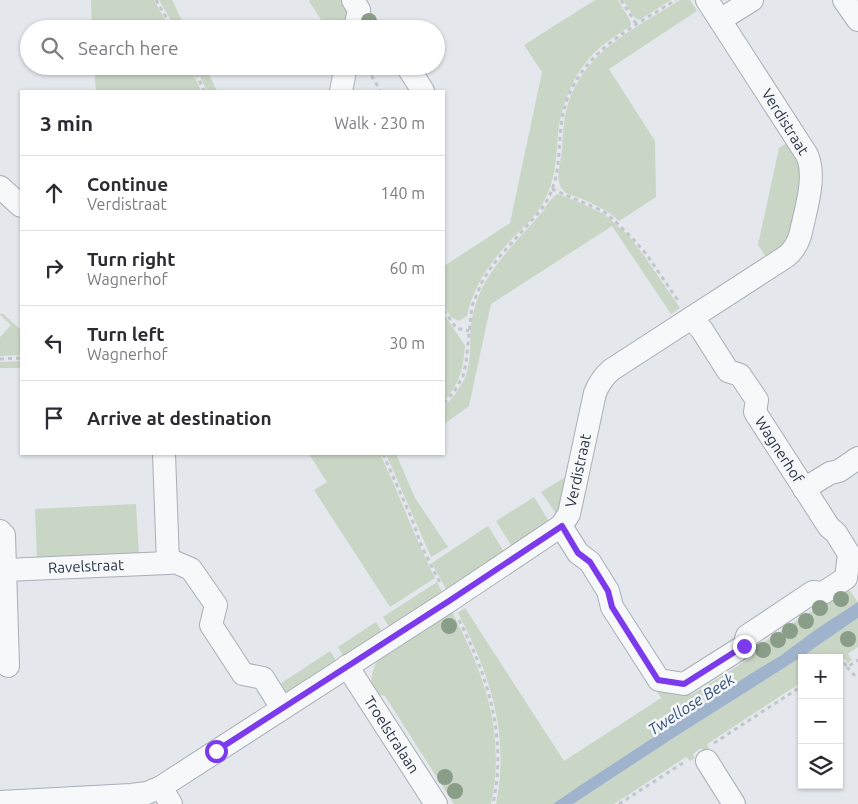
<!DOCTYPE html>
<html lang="en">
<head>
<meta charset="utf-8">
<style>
  :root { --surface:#fff; --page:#f7f7f7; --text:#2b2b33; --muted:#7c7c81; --line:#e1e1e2 }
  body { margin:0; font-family:Ubuntu,sans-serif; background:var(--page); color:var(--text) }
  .controls { position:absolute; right:15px; bottom:15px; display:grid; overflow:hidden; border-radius:0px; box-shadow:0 1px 4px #0004 }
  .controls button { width:45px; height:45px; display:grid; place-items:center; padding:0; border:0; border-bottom:1px solid var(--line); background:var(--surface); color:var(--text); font:25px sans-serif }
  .stop { position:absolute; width:15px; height:15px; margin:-11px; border:4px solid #7c3aed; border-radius:50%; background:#fff }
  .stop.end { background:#7c3aed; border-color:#fff; box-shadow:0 1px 5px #0008 }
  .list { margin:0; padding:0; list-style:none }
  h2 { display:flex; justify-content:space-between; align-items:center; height:65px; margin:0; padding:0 20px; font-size:21px }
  h2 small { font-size:16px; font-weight:400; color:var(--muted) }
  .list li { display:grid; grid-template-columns:32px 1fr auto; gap:15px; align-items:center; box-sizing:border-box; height:75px; padding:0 20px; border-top:1px solid var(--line) }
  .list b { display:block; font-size:19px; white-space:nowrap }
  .list p { margin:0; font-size:16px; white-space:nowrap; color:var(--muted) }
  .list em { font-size:16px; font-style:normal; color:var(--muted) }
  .icon { flex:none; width:28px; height:28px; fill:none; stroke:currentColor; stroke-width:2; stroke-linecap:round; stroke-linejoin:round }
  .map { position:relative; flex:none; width:858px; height:804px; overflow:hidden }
  .search { position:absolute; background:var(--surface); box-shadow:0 1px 4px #0004; left:20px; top:20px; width:425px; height:55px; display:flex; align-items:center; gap:12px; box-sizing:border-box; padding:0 18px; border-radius:28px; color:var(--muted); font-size:19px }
  .panel { position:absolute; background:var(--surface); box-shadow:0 1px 4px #0004; left:20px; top:90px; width:425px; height:365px; border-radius:0px }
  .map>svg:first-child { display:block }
  .green { fill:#c9d6c5 }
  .water { fill:#9fb4cc }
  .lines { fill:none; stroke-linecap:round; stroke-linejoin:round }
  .street-casing { stroke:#a9aeb7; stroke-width:24 }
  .path { stroke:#c2c5cb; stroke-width:3; stroke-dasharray:4 4; stroke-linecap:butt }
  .street { stroke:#f7f8fa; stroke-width:22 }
  .tree { fill:#899d89 }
  .route { stroke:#7c3aed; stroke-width:6 }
  .labels { text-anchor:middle; stroke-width:5; stroke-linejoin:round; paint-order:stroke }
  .street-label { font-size:15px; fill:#2b3445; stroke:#f4f6f9 }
  .water-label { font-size:16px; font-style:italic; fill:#34527a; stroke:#f4f6f9 }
</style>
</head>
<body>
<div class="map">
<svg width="858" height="804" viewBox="0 0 858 804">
  <rect width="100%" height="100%" fill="#e4e7ec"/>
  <g class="green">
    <path d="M 91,0 L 154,0 L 170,29 L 92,29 Z"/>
    <path d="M 159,0 L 172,0 L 186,29 L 176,29 Z"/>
    <path d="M 310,0 L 344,0 L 352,11 L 348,29 L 327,29 L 309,1 Z"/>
    <path d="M 595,0 L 618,0 L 630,20 L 631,26 C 621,32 612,38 603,45 C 576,67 562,100 558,134 C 556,158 556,179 544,201 C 536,217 522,228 510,241 C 490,262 473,287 467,316 L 459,321 L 451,317 L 444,306 L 444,266 L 510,223 L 542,72 L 524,45 Z"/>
    <path d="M 623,0 L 671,0 L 639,20 L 634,17 Z"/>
    <path d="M 680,0 L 690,0 L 697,11 L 609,69 L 655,141 L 656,197 L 619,221 C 608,210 593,204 580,198 C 574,196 566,194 563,190 C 554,179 561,163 562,150 C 563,137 563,124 566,112 C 580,53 633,30 680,0 Z"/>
    <path d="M 94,66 L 190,66 L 201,91 L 96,91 Z"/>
    <path d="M 195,66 L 205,66 L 217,91 L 207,91 Z"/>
    <path d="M 789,142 L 803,167 L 790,239 L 767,259 L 758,245 L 779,148 Z"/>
    <path d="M 558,194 L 576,201 L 604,214 L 628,235 L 645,257 L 680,308 L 671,314 L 612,226 L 491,304 L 469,406 L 444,424 L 444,405 C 450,401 455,395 459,388 C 461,384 465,380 466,375 C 473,355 468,334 473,314 C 482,272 516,243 543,211 C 547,204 551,198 558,194 Z"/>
    <path d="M 2,313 L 21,330 L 21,355 L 0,356 L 0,337 L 11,325 L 0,315 Z"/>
    <path d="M 444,314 L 465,346 C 463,369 460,383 444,401 Z"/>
    <path d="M 21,361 L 21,368 L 0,368 L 0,362 Z"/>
    <path d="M 309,454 L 380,454 C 400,495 414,537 435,578 L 390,607 L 314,490 L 327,482 Z"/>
    <path d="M 386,454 L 399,454 L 397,456 L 415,498 L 448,547 L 431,557 Z"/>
    <path d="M 569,475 L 557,515 L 541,492 Z"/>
    <path d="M 534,497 L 550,523 L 514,547 L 511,545 L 496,521 Z"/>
    <path d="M 136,504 L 139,556 L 37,561 L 35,509 Z"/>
    <path d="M 488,526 L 503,550 L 503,554 L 447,591 L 432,563 Z"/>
    <path d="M 437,582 L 443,594 L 390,628 L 383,617 Z"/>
    <path d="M 848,588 L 858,602 L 780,656 L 750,674 L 579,786 L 553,804 L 496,804 C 510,734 490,674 458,613 L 465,608 L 564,761 L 661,698 L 654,686 L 691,695 L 752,657 L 753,649 Z"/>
    <path d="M 451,610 C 484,673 506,732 491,804 L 454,804 L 385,696 L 376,694 C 368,681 372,672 378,659 Z"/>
    <path d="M 858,618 L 858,647 L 848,654 L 852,660 L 848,663 L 842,656 L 839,658 L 802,658 L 802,682 L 707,744 L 709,749 L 704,752 L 701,748 L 693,754 L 695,758 L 690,761 L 686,757 L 614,804 L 573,804 L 675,737 L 803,656 Z"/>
    <path d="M 376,622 L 382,632 L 344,657 L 338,647 Z"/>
    <path d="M 330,651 L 337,662 L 284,696 L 277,686 Z"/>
  </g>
  <path class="water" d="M 858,602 L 858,618 L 803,656 L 675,737 L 573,804 L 553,804 L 579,786 L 750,674 L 780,656 L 818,628 Z"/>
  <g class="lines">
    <defs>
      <g id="street">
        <path d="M 353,0 L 359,10 L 355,29"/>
        <path d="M 844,0 L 858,20"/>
        <path d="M 720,20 L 752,0"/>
        <path d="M 407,66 L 423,91"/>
        <path d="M 341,91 L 346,66"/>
        <path d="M 0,187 L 21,206"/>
        <path d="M 164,454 L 168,563 L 175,562 L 191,569 L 216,605 L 211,625 L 243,674 L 263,678 L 282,708"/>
        <path d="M 804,489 L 830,473 L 839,471 L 858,458"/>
        <path d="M 561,526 L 578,553 L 590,562 L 608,591 L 612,607 L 659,680 L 684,684 L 744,646 L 747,636 L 813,592 L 823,593 L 846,578 L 849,554 L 836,533 L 829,527 L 755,412 L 757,400 L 740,375 L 728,371 L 702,330 L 691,318"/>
        <path d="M 0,531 L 4,535 L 8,666"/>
        <path id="s1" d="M 5,570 L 168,563"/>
        <path id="s2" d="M 347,666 L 436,804"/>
        <path d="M 707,761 L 734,804"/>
        <path d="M 161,787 L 171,804"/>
        <path id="s3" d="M 0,802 L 131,795 L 147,793 L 161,787 L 449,601 L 561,526 L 569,514 L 595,393 C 599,383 603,377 611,370 L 787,256 C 794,250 797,245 800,236 C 805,212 817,177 807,155 L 707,0"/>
      </g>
    </defs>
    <use href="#street" class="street-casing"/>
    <g class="path">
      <path d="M 156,0 L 173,29"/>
      <path d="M 621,0 L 637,25"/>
      <path d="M 193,66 L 204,91"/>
      <path d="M 367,69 L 376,83 L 380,91"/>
      <path d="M 552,189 L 603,211 L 617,223 L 634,240 L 647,255 L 679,302"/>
      <path d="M 444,310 L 456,328 L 469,331"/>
      <path d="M 0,359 L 21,358"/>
      <path d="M 444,403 L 454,392 L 463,376 L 466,363 L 472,306 L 482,282 L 490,269 L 499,257 L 541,210 L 549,197 L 555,181 L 557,171 C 560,152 559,133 563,114 C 575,56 630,28 676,0"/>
      <path d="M 383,454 L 412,519 L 421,545 L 440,583"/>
      <path d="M 459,620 C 489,679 507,738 493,804"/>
      <path d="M 839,661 L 842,659 L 847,667 L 858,660"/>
      <path d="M 847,667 L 852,673 L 858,678"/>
      <path d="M 714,743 L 802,686"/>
      <path d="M 619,804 L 686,761"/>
    </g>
    <use href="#street" class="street"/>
  </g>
  <g class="tree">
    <circle cx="369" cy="21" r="8"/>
    <circle cx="841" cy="599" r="8"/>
    <circle cx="820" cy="608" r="8"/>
    <circle cx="806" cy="621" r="8"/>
    <circle cx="449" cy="626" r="8"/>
    <circle cx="790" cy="631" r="8"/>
    <circle cx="848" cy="639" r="8"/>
    <circle cx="778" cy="640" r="8"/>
    <circle cx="763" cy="650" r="8"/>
    <circle cx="445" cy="777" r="8"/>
    <circle cx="455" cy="791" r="8"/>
  </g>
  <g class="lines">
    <path class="route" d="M 216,751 L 449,601 L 562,526 L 578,553 L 590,562 L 608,591 L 612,607 L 658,680 L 684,684 L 744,646"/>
  </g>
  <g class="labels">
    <g class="street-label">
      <text transform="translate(785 122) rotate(58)" y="5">Verdistraat</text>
      <text transform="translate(779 450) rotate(57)" y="5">Wagnerhof</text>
      <text dy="5" stroke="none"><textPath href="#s3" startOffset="699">Verdistraat</textPath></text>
      <text dy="5" stroke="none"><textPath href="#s1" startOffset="81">Ravelstraat</textPath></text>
      <text dy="5" stroke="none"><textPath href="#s2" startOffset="82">Troelstralaan</textPath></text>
    </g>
    <g class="water-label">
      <text transform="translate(691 704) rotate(-33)" y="6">Twellose Beek</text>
    </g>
  </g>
</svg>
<div class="controls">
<button>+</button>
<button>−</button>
<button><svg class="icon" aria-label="layers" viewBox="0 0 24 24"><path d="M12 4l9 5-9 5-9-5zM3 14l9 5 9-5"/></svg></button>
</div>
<div class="stop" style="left:216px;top:751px"></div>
<div class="stop end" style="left:744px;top:646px"></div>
<div class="search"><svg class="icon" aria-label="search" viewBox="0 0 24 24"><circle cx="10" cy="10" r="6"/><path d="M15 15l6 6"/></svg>Search here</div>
<section class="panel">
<h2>3 min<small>Walk · 230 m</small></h2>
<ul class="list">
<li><svg class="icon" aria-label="ahead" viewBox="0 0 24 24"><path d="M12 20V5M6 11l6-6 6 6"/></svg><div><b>Continue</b><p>Verdistraat</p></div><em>140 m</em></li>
<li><svg class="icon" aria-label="right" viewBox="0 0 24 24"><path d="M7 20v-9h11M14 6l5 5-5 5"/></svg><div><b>Turn right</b><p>Wagnerhof</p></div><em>60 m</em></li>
<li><svg class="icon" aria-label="left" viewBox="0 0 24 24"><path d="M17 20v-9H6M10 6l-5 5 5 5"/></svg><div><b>Turn left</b><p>Wagnerhof</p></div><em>30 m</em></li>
<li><svg class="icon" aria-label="arrive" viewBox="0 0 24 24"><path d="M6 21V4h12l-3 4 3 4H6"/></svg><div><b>Arrive at destination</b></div></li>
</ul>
</section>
</div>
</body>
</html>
